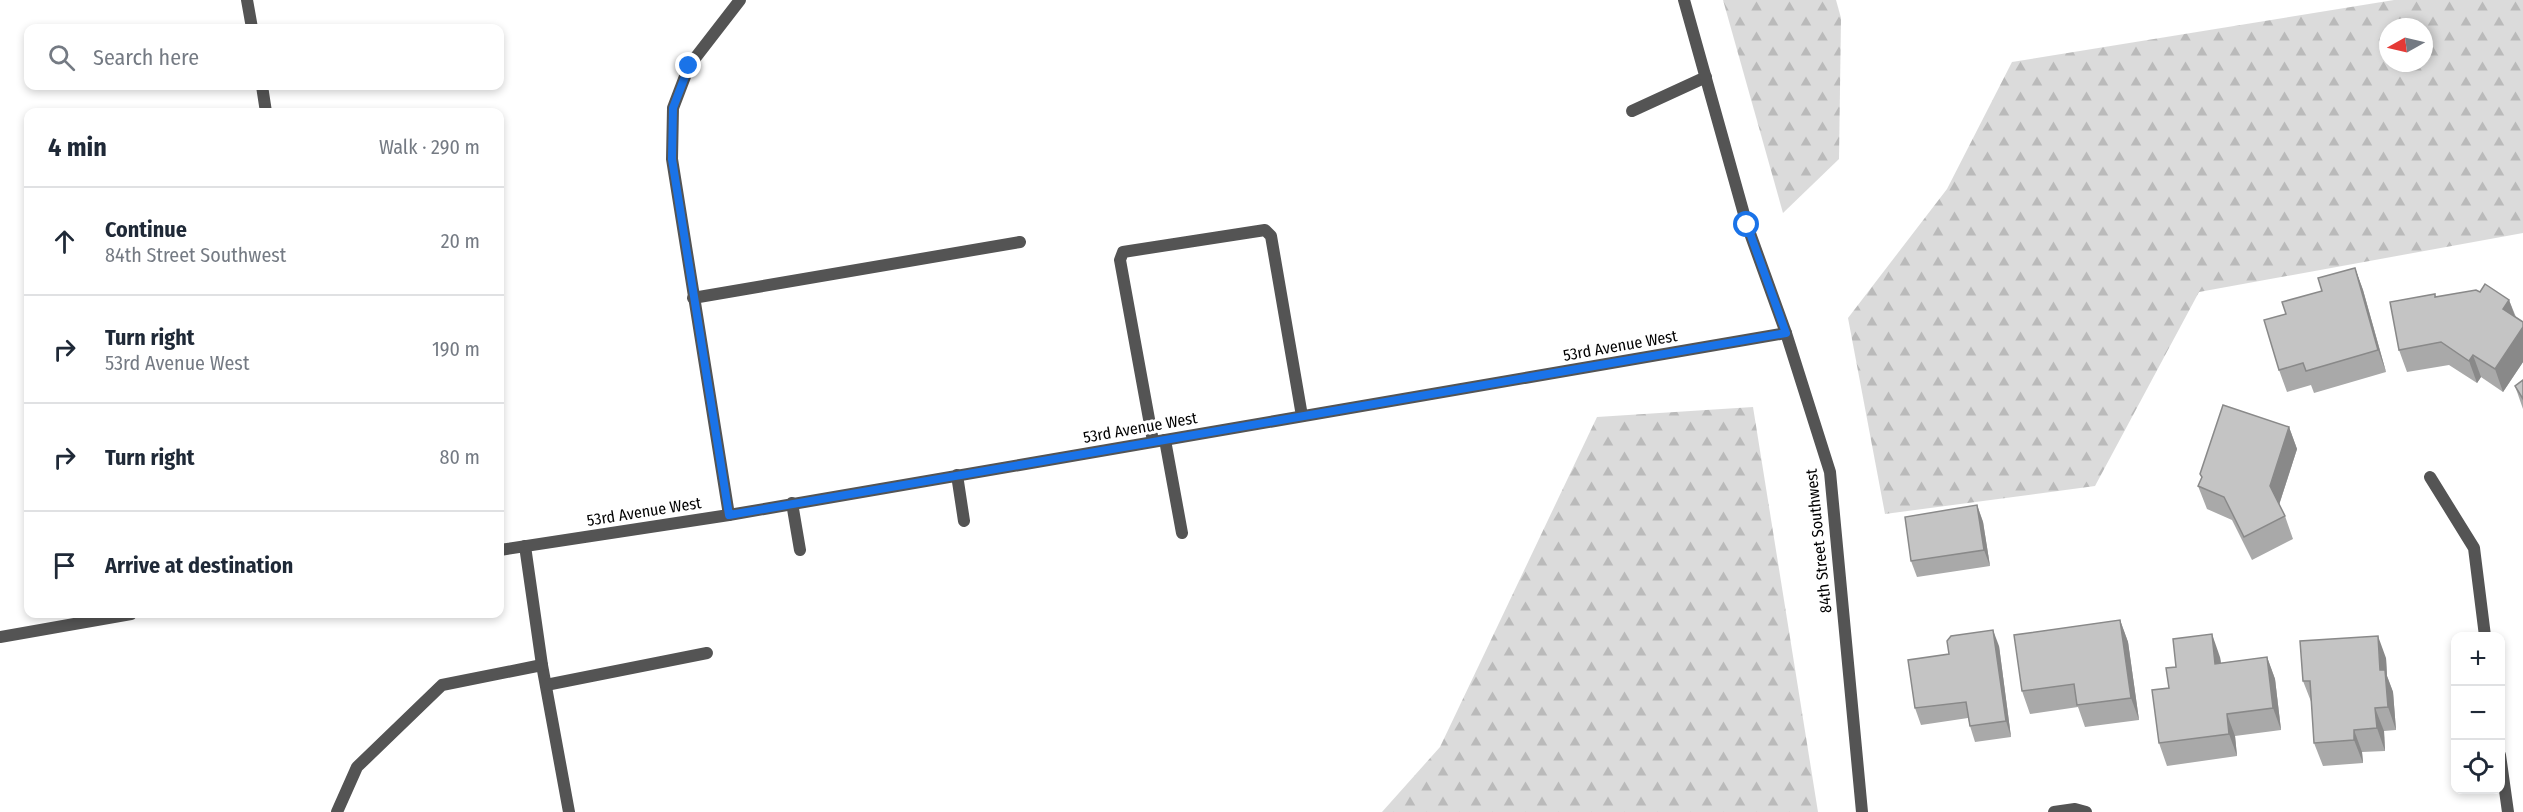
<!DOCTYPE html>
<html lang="en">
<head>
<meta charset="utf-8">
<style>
  :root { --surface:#fff; --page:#f6f6f7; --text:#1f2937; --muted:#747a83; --line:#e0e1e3 }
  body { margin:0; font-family:"Fira Sans Condensed",sans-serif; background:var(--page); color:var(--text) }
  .controls { position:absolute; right:18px; bottom:18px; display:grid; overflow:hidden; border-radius:12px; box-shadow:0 3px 9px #0003 }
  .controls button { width:54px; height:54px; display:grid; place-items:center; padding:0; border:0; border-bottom:2px solid var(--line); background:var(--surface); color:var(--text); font:30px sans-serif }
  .compass { position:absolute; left:2379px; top:18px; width:54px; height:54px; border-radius:50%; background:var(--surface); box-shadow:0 3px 9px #0003; rotate:262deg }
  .stop { position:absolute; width:18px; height:18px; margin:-14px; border:4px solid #1a73e8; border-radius:50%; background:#fff }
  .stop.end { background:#1a73e8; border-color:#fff; box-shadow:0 2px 6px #0008 }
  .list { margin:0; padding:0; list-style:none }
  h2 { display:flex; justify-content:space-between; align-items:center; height:78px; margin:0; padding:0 24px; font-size:26px }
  h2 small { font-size:20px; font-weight:400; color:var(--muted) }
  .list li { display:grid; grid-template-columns:39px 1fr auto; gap:18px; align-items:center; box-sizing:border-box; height:108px; padding:0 24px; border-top:2px solid var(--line) }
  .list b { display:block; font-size:22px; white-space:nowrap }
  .list p { margin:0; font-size:20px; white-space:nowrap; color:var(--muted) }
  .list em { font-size:20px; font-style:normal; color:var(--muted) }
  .icon { flex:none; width:33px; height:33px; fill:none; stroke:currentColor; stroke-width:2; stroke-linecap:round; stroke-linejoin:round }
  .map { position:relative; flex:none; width:2523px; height:812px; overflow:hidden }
  .search { position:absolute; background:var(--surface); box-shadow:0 3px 9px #0003; left:24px; top:24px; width:480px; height:66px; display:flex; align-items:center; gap:15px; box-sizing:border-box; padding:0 21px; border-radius:12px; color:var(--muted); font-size:22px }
  .panel { position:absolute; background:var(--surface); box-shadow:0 3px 9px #0003; left:24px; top:108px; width:480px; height:510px; border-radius:12px }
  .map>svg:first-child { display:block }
  .forest { fill:url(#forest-firs); fill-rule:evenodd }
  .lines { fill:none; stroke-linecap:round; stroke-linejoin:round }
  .lane { stroke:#545454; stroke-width:12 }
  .street { stroke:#545454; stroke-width:12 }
  .wall { fill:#a9a9a9 }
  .shaded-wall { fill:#898989 }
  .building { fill:#c4c4c4; stroke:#898989; stroke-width:1.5 }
  .route { stroke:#1a73e8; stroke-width:8 }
  .labels { text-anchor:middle; stroke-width:6; stroke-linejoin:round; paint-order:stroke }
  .street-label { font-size:16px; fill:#000; stroke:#fff }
</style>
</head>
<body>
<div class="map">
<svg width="2523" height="812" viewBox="0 0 2523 812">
  <defs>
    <pattern id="forest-firs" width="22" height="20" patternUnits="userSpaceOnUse" patternTransform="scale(1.5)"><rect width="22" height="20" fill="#dbdbdb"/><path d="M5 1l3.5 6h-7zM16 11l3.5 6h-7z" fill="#bababa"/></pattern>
  </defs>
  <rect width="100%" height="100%" fill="#fff"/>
  <g class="forest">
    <path d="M 1723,0 L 1836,0 L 1841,18 L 1839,159 L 1783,213 Z"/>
    <path d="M 2394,0 L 2523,0 L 2523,233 L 2199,292 L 2095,486 L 1885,514 L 1848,318 L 1947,189 L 2012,62 ZM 2388,27 L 2424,27 L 2424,63 L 2388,63 Z"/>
    <path d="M 1753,407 L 1818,812 L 1382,812 L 1440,747 L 1597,417 Z"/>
  </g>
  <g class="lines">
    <g class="lane">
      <path d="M 1632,111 L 1706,77"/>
      <path d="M 693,298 L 1020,242"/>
      <path d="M 1165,440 L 1182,533"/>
      <path d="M 1153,441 L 1120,260 L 1123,252 L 1265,230 L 1271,236 L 1302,416"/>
      <path d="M 957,475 L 964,521"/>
      <path d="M 792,503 L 800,550"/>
      <path d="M 525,546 L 542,665 L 569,812"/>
      <path d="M 546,685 L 707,653"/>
      <path d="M 337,812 L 357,767 L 442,685 L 542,665"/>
    </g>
    <g class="street">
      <path d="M 247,0 L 252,28"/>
      <path d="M 1684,0 L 1747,225 L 1786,333 L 1830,472 L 1862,812"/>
      <path d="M 262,86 L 266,112"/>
      <path d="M 2430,477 L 2474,548 L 2485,636"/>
      <path d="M 729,515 L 672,159 L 673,108 L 689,66 L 740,0"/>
      <path d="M 500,550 L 729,515 L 1786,333"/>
      <path d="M 0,637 L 131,614"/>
      <path d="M 2500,755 L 2508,812"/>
      <path d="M 2054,812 L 2075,809 L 2086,812"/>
    </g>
  </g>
  <g class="wall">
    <path d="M 2355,268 L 2363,290 L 2386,372 L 2314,393 L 2311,385 L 2287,392 L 2279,370 L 2286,314 L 2322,291 Z"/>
    <path d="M 2480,292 L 2509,300 L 2516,317 L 2523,322 L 2523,362 L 2503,392 L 2481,377 L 2477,383 L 2449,365 L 2407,372 L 2399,350 L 2435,294 L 2436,297 Z"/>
    <path d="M 2523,380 L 2523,409 L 2515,386 Z"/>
    <path d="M 2289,427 L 2297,449 L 2279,505 L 2285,516 L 2293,539 L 2252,560 L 2232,520 L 2207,509 L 2198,486 L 2202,479 L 2200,474 Z"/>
    <path d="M 1977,505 L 1983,522 L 1990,566 L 1917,577 L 1911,561 Z"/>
    <path d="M 2120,620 L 2128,642 L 2139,720 L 2085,727 L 2078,707 L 2030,714 L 2022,691 Z"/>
    <path d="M 1999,646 L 2011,737 L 1975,742 L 1970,726 L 1968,718 L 1921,725 L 1915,708 L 1949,654 Z"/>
    <path d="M 2220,657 L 2221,663 L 2267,657 L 2275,679 L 2281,730 L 2235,736 L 2237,756 L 2167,766 L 2159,743 L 2169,688 Z"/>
    <path d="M 2386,658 L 2387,676 L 2393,692 L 2396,730 L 2384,731 L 2385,751 L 2362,752 L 2363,763 L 2323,766 L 2314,743 L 2312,704 L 2303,681 Z"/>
  </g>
  <g class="shaded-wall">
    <path d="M 2355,268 L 2363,290 L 2386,372 L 2378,350 Z"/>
    <path d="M 2509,300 L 2517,322 L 2503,309 Z"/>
    <path d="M 2523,327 L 2523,362 L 2503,392 L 2495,369 Z"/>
    <path d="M 2473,355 L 2481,377 L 2477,383 L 2469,361 Z"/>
    <path d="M 2289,427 L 2297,449 L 2278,508 L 2270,486 Z"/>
    <path d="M 1977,505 L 1983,522 L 1990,566 L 1984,550 Z"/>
    <path d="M 2120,620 L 2128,642 L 2139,720 L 2131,698 Z"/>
    <path d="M 1993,630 L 1999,646 L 2011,737 L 2006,721 Z"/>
    <path d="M 2212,634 L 2220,657 L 2224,687 L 2215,664 Z"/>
    <path d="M 2378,636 L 2386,658 L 2387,676 L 2393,692 L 2396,730 L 2388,707 L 2380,670 Z"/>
    <path d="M 2267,657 L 2275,679 L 2281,730 L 2273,708 Z"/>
    <path d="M 2375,708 L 2384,731 L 2385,751 L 2377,728 Z"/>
    <path d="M 2227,714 L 2235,736 L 2237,756 L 2229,734 Z"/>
    <path d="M 2354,730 L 2362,752 L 2363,763 L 2354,740 Z"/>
  </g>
  <g class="building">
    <path d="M 2355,268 L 2378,350 L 2306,371 L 2303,363 L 2279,370 L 2264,320 L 2286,314 L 2282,302 L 2322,291 L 2318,278 Z"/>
    <path d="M 2485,284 L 2509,300 L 2503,309 L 2523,322 L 2523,327 L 2495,369 L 2473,355 L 2469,361 L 2441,342 L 2399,350 L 2390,302 L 2435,294 L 2435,297 L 2476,290 L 2480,292 Z"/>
    <path d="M 2523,380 L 2523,399 L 2515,386 Z"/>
    <path d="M 2223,405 L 2289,427 L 2270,486 L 2285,516 L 2244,537 L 2224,497 L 2198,486 L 2202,477 L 2200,474 Z"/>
    <path d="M 1977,505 L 1984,550 L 1911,561 L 1905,517 Z"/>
    <path d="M 2120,620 L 2131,698 L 2077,705 L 2074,684 L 2022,691 L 2014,635 Z"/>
    <path d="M 1993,630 L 2006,721 L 1970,726 L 1966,702 L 1915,708 L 1908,660 L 1949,654 L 1947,641 L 1951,636 Z"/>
    <path d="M 2212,634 L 2215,664 L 2267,657 L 2273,708 L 2227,714 L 2229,734 L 2159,743 L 2152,690 L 2169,688 L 2166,668 L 2176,667 L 2173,639 Z"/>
    <path d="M 2378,636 L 2380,670 L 2385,670 L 2388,707 L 2375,708 L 2377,728 L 2354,730 L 2354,740 L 2314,743 L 2310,681 L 2303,681 L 2300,641 Z"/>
  </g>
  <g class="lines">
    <path class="route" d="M 689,66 L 673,108 L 672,159 L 729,515 L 1786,333 L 1747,225"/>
  </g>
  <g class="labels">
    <g class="street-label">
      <text transform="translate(1620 345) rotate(-10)" y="6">53rd Avenue West</text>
      <text transform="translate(1140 427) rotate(-10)" y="6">53rd Avenue West</text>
      <text transform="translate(644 511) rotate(-9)" y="6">53rd Avenue West</text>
      <text transform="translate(1818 541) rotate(-96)" y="6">84th Street Southwest</text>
    </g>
  </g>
</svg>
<div class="controls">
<button>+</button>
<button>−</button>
<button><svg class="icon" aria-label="locate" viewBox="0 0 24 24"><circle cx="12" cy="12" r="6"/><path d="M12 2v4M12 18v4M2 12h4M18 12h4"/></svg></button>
</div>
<svg class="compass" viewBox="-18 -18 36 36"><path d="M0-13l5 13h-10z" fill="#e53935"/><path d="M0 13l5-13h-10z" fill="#747a83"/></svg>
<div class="stop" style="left:1747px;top:225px"></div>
<div class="stop end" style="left:689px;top:66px"></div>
<div class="search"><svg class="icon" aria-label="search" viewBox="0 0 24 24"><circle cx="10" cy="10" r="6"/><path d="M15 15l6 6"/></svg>Search here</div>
<section class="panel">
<h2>4 min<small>Walk · 290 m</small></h2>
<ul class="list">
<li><svg class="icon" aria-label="ahead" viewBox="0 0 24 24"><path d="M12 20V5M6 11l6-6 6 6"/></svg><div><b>Continue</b><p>84th Street Southwest</p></div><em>20 m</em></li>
<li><svg class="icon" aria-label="right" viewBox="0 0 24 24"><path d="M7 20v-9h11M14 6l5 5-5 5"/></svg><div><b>Turn right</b><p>53rd Avenue West</p></div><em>190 m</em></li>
<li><svg class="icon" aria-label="right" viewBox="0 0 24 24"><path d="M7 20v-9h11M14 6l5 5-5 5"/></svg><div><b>Turn right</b></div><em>80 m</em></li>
<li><svg class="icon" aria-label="arrive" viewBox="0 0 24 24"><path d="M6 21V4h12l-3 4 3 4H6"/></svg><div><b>Arrive at destination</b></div></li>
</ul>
</section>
</div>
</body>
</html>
